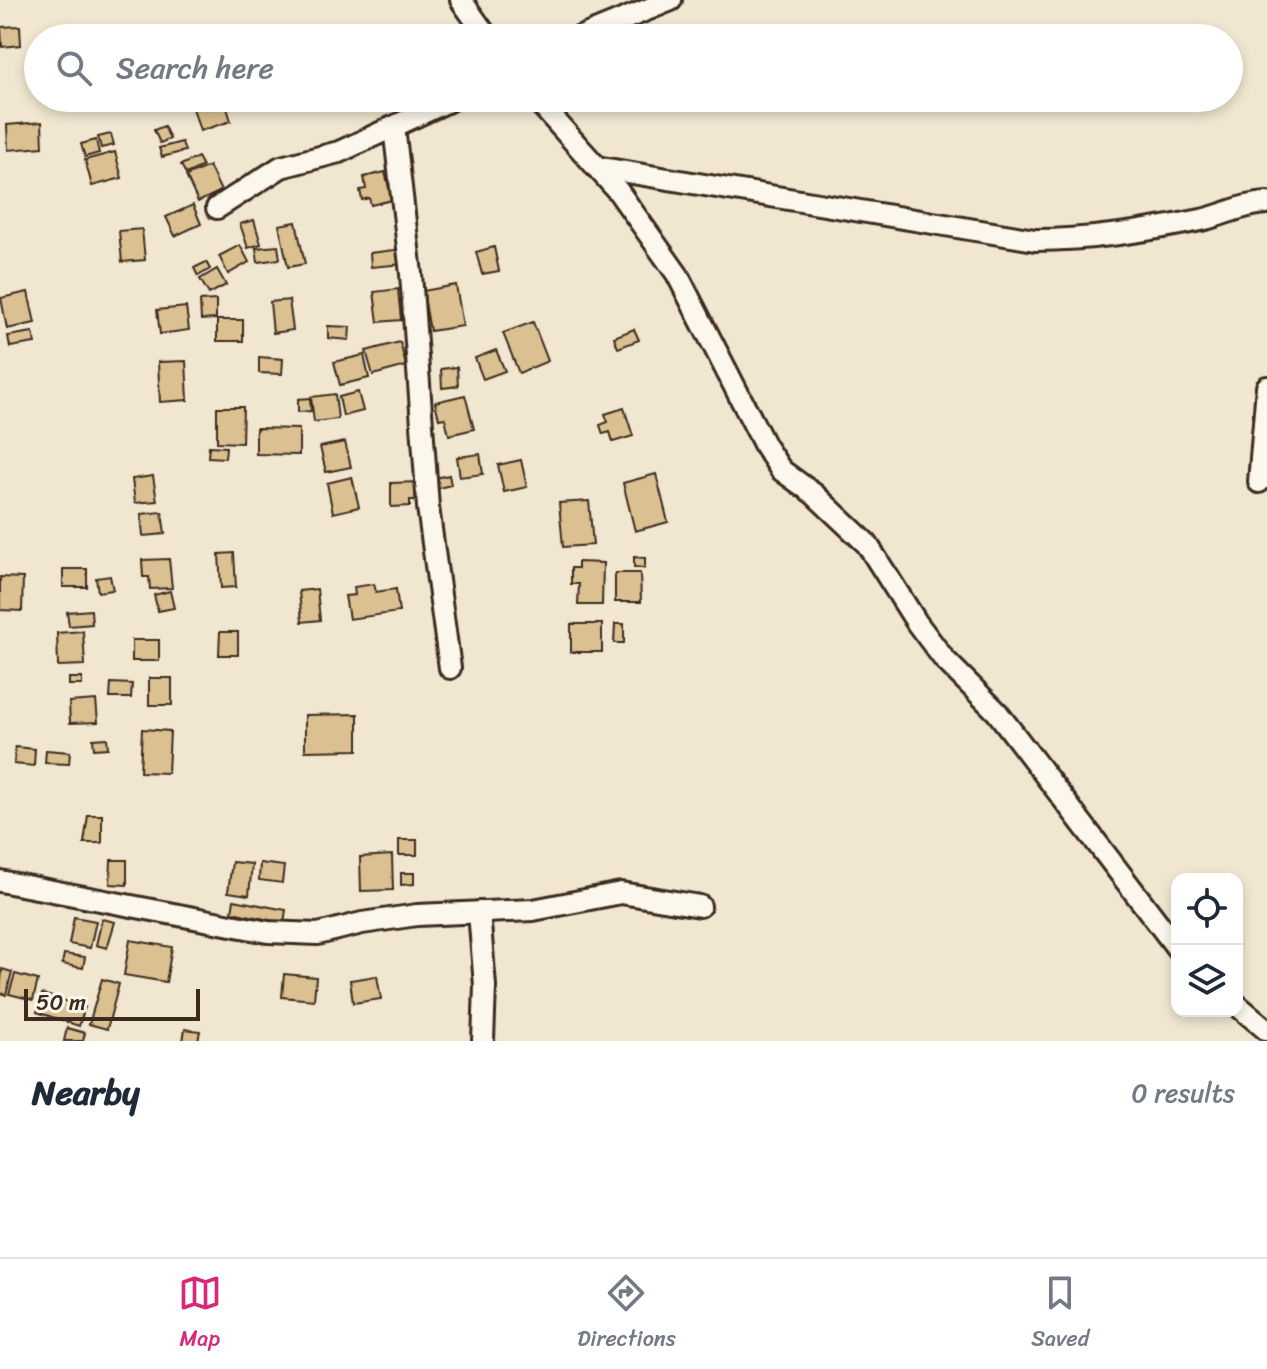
<!DOCTYPE html>
<html lang="en">
<head>
<meta charset="utf-8">
<style>
  :root { --surface:#fff; --page:#f2f2f3; --text:#1f2937; --muted:#747a83; --line:#e0e1e3; --accent:#db2777 }
  body { margin:0; font-family:Sriracha,sans-serif; background:var(--page); color:var(--text) }
  .controls { position:absolute; right:24px; bottom:24px; display:grid; overflow:hidden; border-radius:16px; box-shadow:0 4px 12px #0003 }
  .controls button { width:72px; height:72px; display:grid; place-items:center; padding:0; border:0; border-bottom:2px solid var(--line); background:var(--surface); color:var(--text); font:40px sans-serif }
  .scale { position:absolute; left:24px; bottom:20px; width:176px; box-sizing:border-box; padding-left:8px; border:4px solid #3b2a1e; border-top:0; font-size:22px; line-height:28px; white-space:nowrap; color:#3b2a1e; -webkit-text-stroke:6px #fbf7ec; paint-order:stroke }
  .list { margin:0; padding:0; list-style:none }
  h2 { display:flex; justify-content:space-between; align-items:center; height:104px; margin:0; padding:0 32px; font-size:34px }
  h2 small { font-size:26px; font-weight:400; color:var(--muted) }
  .icon { flex:none; width:44px; height:44px; fill:none; stroke:currentColor; stroke-width:2; stroke-linecap:round; stroke-linejoin:round }
  .map { position:relative; flex:none; width:1267px; height:1041px; overflow:hidden }
  .search { position:absolute; background:var(--surface); box-shadow:0 4px 12px #0003; left:24px; right:24px; top:24px; height:88px; display:flex; align-items:center; gap:20px; box-sizing:border-box; padding:0 28px; border-radius:44px; color:var(--muted); font-size:30px }
  .sheet { height:216px; background:var(--surface) }
  nav { display:flex; justify-content:space-around; align-items:center; box-sizing:border-box; height:112px; border-top:2px solid var(--line); background:var(--surface); font-size:22px; color:var(--muted) }
  nav a { display:grid; justify-items:center; gap:4px }
  nav .on { color:var(--accent) }
  .map>svg:first-child { display:block }
  .building { fill:#dbc191; stroke:#3b2a1e; stroke-width:2 }
  .lines { fill:none; stroke-linecap:round; stroke-linejoin:round }
  .street-casing { stroke:#3b2a1e; stroke-width:26 }
  .street { stroke:#fbf7ec; stroke-width:20 }
</style>
</head>
<body>
<div class="map">
<svg width="1267" height="1041" viewBox="0 0 1267 1041">
  <rect width="100%" height="100%" fill="#f1e7d1"/>
  <filter id="ink" filterUnits="userSpaceOnUse"><feTurbulence type="fractalNoise" baseFrequency=".0125" numOctaves="2"/><feDisplacementMap in="SourceGraphic" scale="16" xChannelSelector="R" yChannelSelector="G"/><feConvolveMatrix kernelMatrix="1 2 1 2 8 2 1 2 1" color-interpolation-filters="sRGB"/></filter>
  <g filter="url(#ink)">
    <g class="building">
      <path d="M 399,24 L 406,32 L 399,38 L 392,38 L 388,34 Z"/>
      <path d="M 20,26 L 21,45 L 2,47 L 1,27 Z"/>
      <path d="M 190,98 L 224,98 L 231,121 L 200,131 Z"/>
      <path d="M 42,122 L 43,147 L 8,150 L 7,125 Z"/>
      <path d="M 164,126 L 170,139 L 160,143 L 154,130 Z"/>
      <path d="M 111,134 L 114,145 L 101,148 L 98,137 Z"/>
      <path d="M 96,140 L 99,153 L 85,157 L 81,144 Z"/>
      <path d="M 182,142 L 185,151 L 162,157 L 159,148 Z"/>
      <path d="M 115,152 L 122,178 L 92,186 L 85,160 Z"/>
      <path d="M 198,157 L 203,166 L 186,174 L 181,165 Z"/>
      <path d="M 209,166 L 221,191 L 198,202 L 186,176 Z"/>
      <path d="M 385,172 L 392,200 L 371,205 L 369,198 L 362,200 L 360,190 L 366,189 L 364,177 Z"/>
      <path d="M 193,205 L 201,224 L 175,236 L 166,217 Z"/>
      <path d="M 254,220 L 261,244 L 248,248 L 240,224 Z"/>
      <path d="M 296,222 L 305,264 L 288,267 L 279,225 Z"/>
      <path d="M 142,229 L 145,260 L 122,262 L 119,231 Z"/>
      <path d="M 240,245 L 249,262 L 228,274 L 219,256 Z"/>
      <path d="M 278,246 L 280,259 L 258,262 L 256,248 Z"/>
      <path d="M 494,247 L 499,271 L 482,274 L 476,252 Z"/>
      <path d="M 403,249 L 404,264 L 371,267 L 370,253 Z"/>
      <path d="M 206,262 L 210,269 L 198,276 L 194,268 Z"/>
      <path d="M 217,269 L 226,285 L 209,294 L 200,279 Z"/>
      <path d="M 456,285 L 463,326 L 430,331 L 423,291 Z"/>
      <path d="M 398,289 L 401,320 L 378,322 L 374,292 Z"/>
      <path d="M 28,292 L 35,323 L 7,329 L 1,298 Z"/>
      <path d="M 216,300 L 216,319 L 201,320 L 200,301 Z"/>
      <path d="M 289,300 L 293,330 L 273,333 L 270,302 Z"/>
      <path d="M 186,307 L 189,330 L 160,334 L 157,310 Z"/>
      <rect x="217" y="320" width="26" height="21"/>
      <path d="M 533,322 L 548,361 L 519,373 L 503,333 Z"/>
      <path d="M 328,326 L 350,327 L 349,340 L 328,338 Z"/>
      <path d="M 634,329 L 639,340 L 618,348 L 614,337 Z"/>
      <path d="M 33,332 L 35,343 L 10,347 L 8,336 Z"/>
      <path d="M 400,342 L 406,366 L 373,375 L 366,351 Z"/>
      <path d="M 496,350 L 505,371 L 483,379 L 475,358 Z"/>
      <path d="M 364,355 L 369,378 L 340,385 L 334,362 Z"/>
      <path d="M 259,357 L 283,359 L 282,374 L 259,373 Z"/>
      <path d="M 186,361 L 188,400 L 160,402 L 158,362 Z"/>
      <path d="M 457,367 L 458,386 L 442,388 L 441,369 Z"/>
      <path d="M 358,392 L 363,411 L 343,416 L 339,397 Z"/>
      <path d="M 335,394 L 338,419 L 314,422 L 311,397 Z"/>
      <path d="M 465,395 L 474,429 L 449,435 L 445,418 L 439,419 L 435,402 Z"/>
      <path d="M 310,398 L 311,411 L 298,412 L 298,399 Z"/>
      <path d="M 217,407 L 243,407 L 242,443 L 217,442 Z"/>
      <path d="M 624,408 L 633,436 L 613,442 L 610,432 L 603,434 L 600,425 L 608,422 L 605,414 Z"/>
      <path d="M 256,428 L 299,429 L 299,455 L 256,454 Z"/>
      <path d="M 345,442 L 351,467 L 326,472 L 320,447 Z"/>
      <path d="M 209,446 L 226,447 L 225,458 L 208,457 Z"/>
      <path d="M 480,454 L 483,474 L 460,477 L 457,457 Z"/>
      <path d="M 521,460 L 527,487 L 504,492 L 498,465 Z"/>
      <path d="M 656,474 L 668,522 L 635,531 L 623,483 Z"/>
      <path d="M 449,475 L 451,485 L 434,489 L 431,479 Z"/>
      <path d="M 153,476 L 157,501 L 135,503 L 132,479 Z"/>
      <path d="M 352,477 L 359,507 L 333,513 L 327,483 Z"/>
      <path d="M 419,482 L 419,500 L 410,500 L 410,506 L 391,507 L 391,483 Z"/>
      <path d="M 589,501 L 593,545 L 563,547 L 559,503 Z"/>
      <path d="M 162,512 L 165,534 L 143,536 L 141,514 Z"/>
      <path d="M 234,553 L 236,587 L 221,588 L 219,554 Z"/>
      <path d="M 634,557 L 645,558 L 645,568 L 634,567 Z"/>
      <path d="M 169,559 L 172,588 L 150,589 L 149,577 L 143,577 L 142,560 Z"/>
      <path d="M 578,562 L 603,563 L 602,605 L 578,605 L 579,584 L 571,584 L 571,568 L 578,568 Z"/>
      <rect x="63" y="569" width="24" height="18"/>
      <path d="M 615,573 L 640,573 L 641,602 L 615,602 Z"/>
      <path d="M 110,576 L 113,590 L 98,592 L 96,578 Z"/>
      <path d="M 0,577 L 23,578 L 22,611 L 0,610 Z"/>
      <path d="M 374,584 L 376,592 L 396,589 L 399,612 L 349,619 L 345,596 L 355,595 L 354,587 Z"/>
      <path d="M 317,589 L 320,620 L 302,622 L 299,591 Z"/>
      <path d="M 170,591 L 174,608 L 158,611 L 154,595 Z"/>
      <path d="M 91,610 L 92,624 L 69,626 L 67,612 Z"/>
      <rect x="571" y="624" width="31" height="28"/>
      <path d="M 615,624 L 624,624 L 624,643 L 614,643 Z"/>
      <path d="M 83,631 L 85,665 L 58,666 L 57,633 Z"/>
      <path d="M 220,632 L 238,632 L 238,655 L 219,655 Z"/>
      <rect x="132" y="640" width="27" height="21"/>
      <rect x="69" y="678" width="13" height="7"/>
      <rect x="149" y="678" width="23" height="27"/>
      <path d="M 111,683 L 132,684 L 131,698 L 110,698 Z"/>
      <path d="M 96,700 L 98,722 L 70,723 L 69,702 Z"/>
      <path d="M 358,714 L 358,750 L 305,751 L 305,715 Z"/>
      <path d="M 142,729 L 170,731 L 168,773 L 140,772 Z"/>
      <path d="M 107,738 L 108,748 L 94,749 L 93,739 Z"/>
      <path d="M 15,747 L 35,749 L 34,766 L 14,764 Z"/>
      <path d="M 46,750 L 70,752 L 69,764 L 45,763 Z"/>
      <path d="M 88,815 L 102,815 L 102,843 L 84,843 Z"/>
      <rect x="399" y="840" width="18" height="15"/>
      <path d="M 392,855 L 393,890 L 361,891 L 360,857 Z"/>
      <path d="M 111,860 L 127,860 L 127,885 L 110,884 Z"/>
      <path d="M 232,862 L 252,864 L 249,895 L 228,892 Z"/>
      <path d="M 260,863 L 284,866 L 282,883 L 259,880 Z"/>
      <path d="M 401,873 L 414,873 L 414,884 L 401,885 Z"/>
      <path d="M 234,900 L 286,910 L 284,923 L 232,912 Z"/>
      <path d="M 74,917 L 96,921 L 90,948 L 69,944 Z"/>
      <path d="M 102,919 L 115,922 L 107,948 L 96,945 Z"/>
      <path d="M 130,940 L 172,947 L 166,982 L 124,975 Z"/>
      <path d="M 64,954 L 85,957 L 83,968 L 62,964 Z"/>
      <path d="M 2,969 L 12,972 L 6,995 L 0,993 Z"/>
      <path d="M 15,974 L 38,980 L 33,1000 L 9,994 Z"/>
      <path d="M 284,974 L 316,977 L 314,1000 L 282,997 Z"/>
      <path d="M 377,976 L 381,999 L 353,1003 L 350,980 Z"/>
      <path d="M 102,979 L 119,984 L 107,1029 L 89,1024 Z"/>
      <path d="M 42,994 L 85,1007 L 79,1026 L 37,1012 Z"/>
      <path d="M 67,1028 L 85,1033 L 83,1041 L 64,1041 Z"/>
      <path d="M 185,1029 L 200,1031 L 198,1041 L 183,1041 Z"/>
    </g>
    <g class="lines">
      <defs>
        <g id="street">
          <path d="M 461,0 L 488,38"/>
          <path d="M 578,38 L 671,0"/>
          <path d="M 535,98 L 618,191 L 677,274 L 765,446 L 781,470 L 814,494 L 867,544 L 917,623 L 944,659 L 997,712 L 1177,948"/>
          <path d="M 394,127 L 411,274 L 428,507 L 450,668"/>
          <path d="M 596,167 L 1035,240 C 1091,240 1146,231 1201,220 C 1224,215 1243,204 1267,203"/>
          <path d="M 217,208 L 281,167 L 339,152 L 455,98"/>
          <path d="M 1259,482 L 1267,387"/>
          <path d="M 0,881 L 268,932 L 318,934 L 362,923 L 417,915 L 533,910 L 621,893 L 700,906"/>
          <path d="M 479,912 L 485,986 L 483,1041"/>
          <path d="M 1237,1005 L 1267,1030"/>
        </g>
      </defs>
      <use href="#street" class="street-casing"/>
      <use href="#street" class="street"/>
    </g>
  </g>
</svg>
<div class="controls">
<button><svg class="icon" aria-label="locate" viewBox="0 0 24 24"><circle cx="12" cy="12" r="6"/><path d="M12 2v4M12 18v4M2 12h4M18 12h4"/></svg></button>
<button><svg class="icon" aria-label="layers" viewBox="0 0 24 24"><path d="M12 4l9 5-9 5-9-5zM3 14l9 5 9-5"/></svg></button>
</div>
<div class="scale">50 m</div>
<div class="search"><svg class="icon" aria-label="search" viewBox="0 0 24 24"><circle cx="10" cy="10" r="6"/><path d="M15 15l6 6"/></svg>Search here</div>
</div>
<section class="sheet">
<h2>Nearby<small>0 results</small></h2>
<ul class="list">
</ul>
</section>
<nav>
<a class="on"><svg class="icon" aria-label="map" viewBox="0 0 24 24"><path d="M3 6l6-2 6 2 6-2v14l-6 2-6-2-6 2zM9 4v14M15 6v14"/></svg>Map</a>
<a><svg class="icon" aria-label="directions" viewBox="0 0 24 24"><path d="M12 3l9 9-9 9-9-9zM9 14v-3h6M13 9l2 2-2 2"/></svg>Directions</a>
<a><svg class="icon" aria-label="saved" viewBox="0 0 24 24"><path d="M7 4h10v16l-5-4-5 4z"/></svg>Saved</a>
</nav>
</body>
</html>
